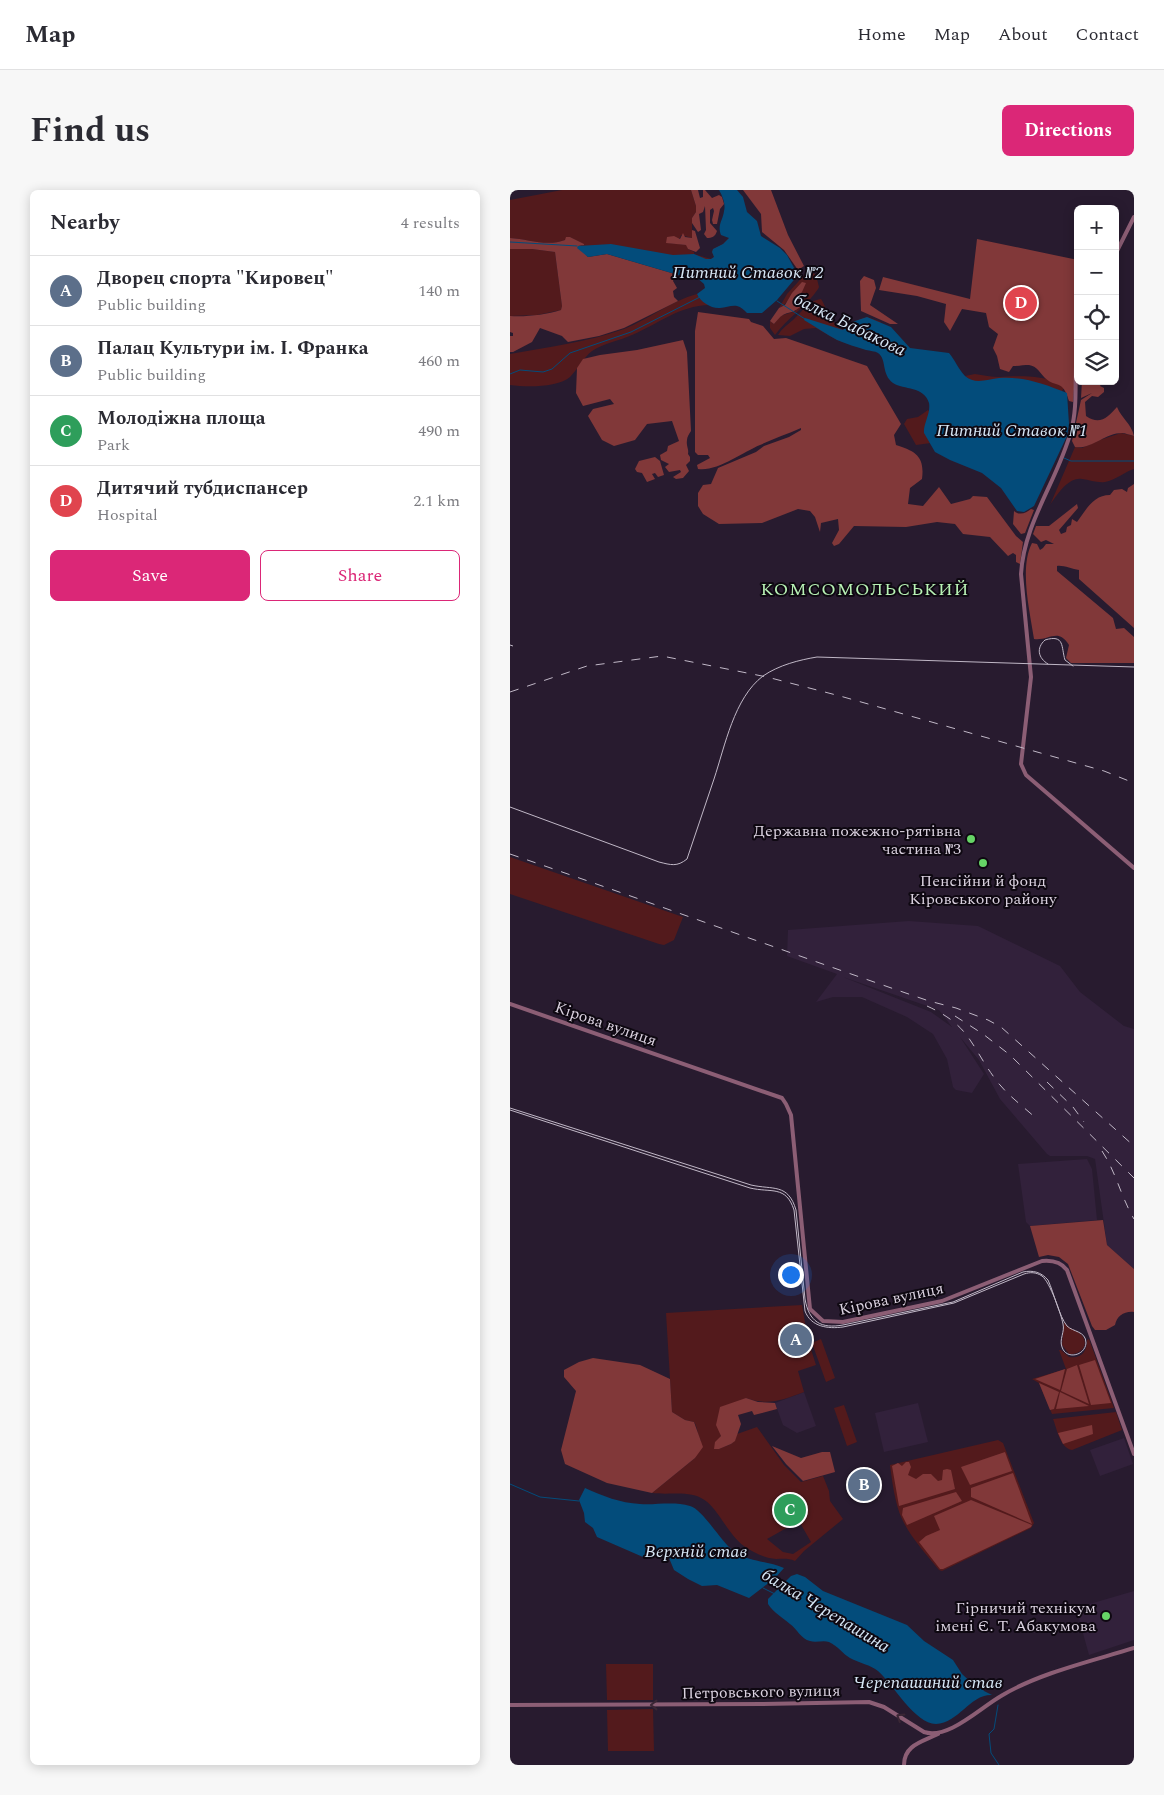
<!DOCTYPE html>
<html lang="en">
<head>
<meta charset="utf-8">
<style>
  :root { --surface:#fff; --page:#f7f7f7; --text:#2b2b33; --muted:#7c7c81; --line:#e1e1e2; --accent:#db2777 }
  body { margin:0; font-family:Spectral,serif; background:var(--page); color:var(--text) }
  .controls { position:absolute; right:15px; top:15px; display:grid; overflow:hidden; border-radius:8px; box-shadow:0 2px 12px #0003 }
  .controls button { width:45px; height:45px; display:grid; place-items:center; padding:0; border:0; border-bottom:1px solid var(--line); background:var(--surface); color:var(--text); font:25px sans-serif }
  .you { position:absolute; left:280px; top:1084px; width:18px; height:18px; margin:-12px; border:4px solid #fff; border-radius:50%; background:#1a73e8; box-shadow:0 0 0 8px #1a73e833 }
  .badge { display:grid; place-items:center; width:32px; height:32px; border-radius:50%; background:var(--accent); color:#fff; font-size:16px; font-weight:700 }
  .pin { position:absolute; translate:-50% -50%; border:2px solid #fff; box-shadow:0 1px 5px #0006 }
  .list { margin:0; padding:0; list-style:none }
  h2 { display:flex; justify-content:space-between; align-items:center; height:65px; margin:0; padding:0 20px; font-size:21px }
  h2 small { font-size:16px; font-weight:400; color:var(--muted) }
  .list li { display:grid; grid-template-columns:32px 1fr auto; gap:15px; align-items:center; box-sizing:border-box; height:70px; padding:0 20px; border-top:1px solid var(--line) }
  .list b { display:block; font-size:19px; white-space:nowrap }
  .list p { margin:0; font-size:16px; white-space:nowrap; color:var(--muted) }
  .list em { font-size:16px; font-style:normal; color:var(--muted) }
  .actions { display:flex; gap:10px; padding:15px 20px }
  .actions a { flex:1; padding:11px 0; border:1px solid var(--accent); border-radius:8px; text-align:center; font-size:18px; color:var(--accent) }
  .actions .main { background:var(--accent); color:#fff }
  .icon { flex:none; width:28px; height:28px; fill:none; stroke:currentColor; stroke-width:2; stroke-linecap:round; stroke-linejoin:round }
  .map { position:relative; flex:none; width:624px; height:1575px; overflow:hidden; border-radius:8px }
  header { display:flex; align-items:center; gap:30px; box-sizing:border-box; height:70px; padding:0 25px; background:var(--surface); border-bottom:1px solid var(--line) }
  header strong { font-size:24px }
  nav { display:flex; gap:28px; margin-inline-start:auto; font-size:18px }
  .intro { display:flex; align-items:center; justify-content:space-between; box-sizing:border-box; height:120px; padding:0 30px }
  h1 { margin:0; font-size:35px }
  .button { padding:12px 22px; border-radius:8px; background:var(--accent); color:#fff; font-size:18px; font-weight:700 }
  main { display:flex; gap:30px; padding:0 30px }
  aside { flex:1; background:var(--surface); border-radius:8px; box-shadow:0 2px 12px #0003 }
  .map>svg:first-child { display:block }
  .built { fill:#32213b; fill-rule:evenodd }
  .green { fill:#531a1c; fill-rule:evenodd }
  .forest { fill:#813839 }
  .water { fill:#034c7b }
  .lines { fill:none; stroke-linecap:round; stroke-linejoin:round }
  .stream { stroke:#034c7b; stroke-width:1 }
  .secondary { stroke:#8c5e75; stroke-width:4 }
  .tram { stroke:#c1b8c7; stroke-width:1 }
  .rail { stroke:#c1b8c7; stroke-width:1; stroke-dasharray:9 9; stroke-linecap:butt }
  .oneway { stroke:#3a2634 }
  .poi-dot { fill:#66d466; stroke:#0e0811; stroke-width:2 }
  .labels { text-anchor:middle; stroke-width:4; stroke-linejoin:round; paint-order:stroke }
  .poi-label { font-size:16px; fill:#dad1df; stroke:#0e0811; text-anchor:end }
  .street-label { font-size:16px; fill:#dad1df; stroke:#0e0811 }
  .water-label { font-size:18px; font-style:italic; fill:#d6e6f5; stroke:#0e0811 }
  .neighbourhood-label { font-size:18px; letter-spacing:1px; fill:#b8f2b5; stroke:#0e0811 }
</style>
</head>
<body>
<header>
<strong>Map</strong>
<nav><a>Home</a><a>Map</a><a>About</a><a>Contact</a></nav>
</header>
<div class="intro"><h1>Find us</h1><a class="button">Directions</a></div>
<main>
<aside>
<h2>Nearby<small>4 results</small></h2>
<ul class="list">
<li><span class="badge" style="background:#5c6f8a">A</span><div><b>Дворец спорта &quot;Кировец&quot;</b><p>Public building</p></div><em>140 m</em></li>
<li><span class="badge" style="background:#5c6f8a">B</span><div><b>Палац Культури ім. І. Франка</b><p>Public building</p></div><em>460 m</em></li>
<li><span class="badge" style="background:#2e9e5b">C</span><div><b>Молодіжна площа</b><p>Park</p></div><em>490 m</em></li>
<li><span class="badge" style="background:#e0444e">D</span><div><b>Дитячий тубдиспансер</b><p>Hospital</p></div><em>2.1 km</em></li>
</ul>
<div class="actions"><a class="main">Save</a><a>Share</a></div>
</aside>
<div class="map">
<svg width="624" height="1575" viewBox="0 0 624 1575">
  <rect width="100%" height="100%" fill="#281b2f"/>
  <g class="built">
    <path d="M 399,731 L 468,736 L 550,776 L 570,802 L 614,836 L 624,839 L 624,1079 L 597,1055 L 585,969 L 577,966 L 540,966 L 537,964 L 490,909 L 469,870 L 450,847 L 474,884 L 462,903 L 446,900 L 443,897 L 437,869 L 423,844 L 397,827 L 352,807 L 323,807 L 306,812 L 327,784 L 277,766 L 278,740 ZM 333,787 L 429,820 L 442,837 L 421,822 Z"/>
    <path d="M 577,969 L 582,979 L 587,1030 L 520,1036 L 516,1032 L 508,974 Z"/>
    <path d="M 294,1202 L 306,1236 L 287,1243 L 273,1235 L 265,1213 Z"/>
    <path d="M 408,1213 L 418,1252 L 374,1262 L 365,1223 Z"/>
    <path d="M 614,1248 L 623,1274 L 590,1286 L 580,1260 Z"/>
    <path d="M 624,1401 L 624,1450 L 579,1465 L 566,1418 Z"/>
  </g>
  <g class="green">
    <path d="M 52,0 L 181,0 L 186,16 L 186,22 L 182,28 L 182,48 L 171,45 L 170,48 L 159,53 L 177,55 L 178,59 L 184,62 L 184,64 L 201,69 L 204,67 L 202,62 L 203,59 L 213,54 L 220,47 L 209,73 L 182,69 L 69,61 L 73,54 L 60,47 C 42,59 20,49 0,48 L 0,10 Z"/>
    <path d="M 0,59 L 22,59 L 45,62 L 52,116 L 51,120 L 27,125 L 0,126 Z"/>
    <path d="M 299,80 L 306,85 L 309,97 L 308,99 C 296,117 277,128 265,145 L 260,138 L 260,131 L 264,134 L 270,126 L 286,121 L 285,111 L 292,102 L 289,97 C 282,103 276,116 269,118 L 277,104 Z"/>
    <path d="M 187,104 L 189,108 L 200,115 C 168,116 150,133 122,145 C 109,151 94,153 82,161 C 73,168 68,179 60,187 C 47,198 16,197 0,195 L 0,164 C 38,157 78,152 114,139 C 139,129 161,111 187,104 Z"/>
    <path d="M 311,109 C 318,120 320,134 333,140 L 342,132 L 357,127 L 371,132 L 356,158 L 357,160 L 327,150 L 306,138 L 294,139 L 280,146 L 268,145 C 273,137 279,134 285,128 C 295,119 296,112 311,109 Z"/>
    <path d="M 465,184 C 473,185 482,187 489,187 C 507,186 541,184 554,198 L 552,201 L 482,204 L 455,186 Z"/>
    <path d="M 418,220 L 420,222 L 421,253 L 406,255 L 394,234 L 397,229 L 408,227 Z"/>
    <path d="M 611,243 L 624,246 L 624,279 C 614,282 606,290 595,292 C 587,293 580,290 572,289 C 558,287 547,305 540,315 L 565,257 L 572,258 L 590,250 Z"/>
    <path d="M 0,667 L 173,727 L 164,750 L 154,755 L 149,754 L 0,704 Z"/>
    <path d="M 292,1115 L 298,1150 L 306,1175 L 288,1181 L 294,1202 C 272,1210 259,1216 236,1208 L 210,1242 L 211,1246 L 209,1249 L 209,1259 C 219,1254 224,1256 227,1244 L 247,1237 L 274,1275 L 291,1292 L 313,1286 L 319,1301 L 320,1311 L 333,1329 L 294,1361 L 285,1371 C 278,1368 273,1369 266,1369 C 255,1368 244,1363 234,1356 C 217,1344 207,1315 191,1308 C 178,1301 157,1305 142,1303 L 185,1268 L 191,1251 C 187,1245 188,1238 184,1232 L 175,1230 L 162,1222 L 156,1123 ZM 289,1331 L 301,1352 L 283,1364 L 273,1362 L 257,1349 Z"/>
    <path d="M 554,1132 C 559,1140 569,1140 573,1147 C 579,1157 569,1165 559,1164 L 552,1155 Z"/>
    <path d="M 311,1149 L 325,1188 L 316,1192 L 302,1153 Z"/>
    <path d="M 579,1149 L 604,1218 L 542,1224 L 529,1193 L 522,1189 L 556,1179 L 549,1160 L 551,1160 L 559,1167 C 571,1169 577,1162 577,1150 Z"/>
    <path d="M 334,1215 L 347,1252 L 337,1256 L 324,1218 Z"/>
    <path d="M 606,1222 L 612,1240 L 562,1260 C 550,1258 547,1239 543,1229 Z"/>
    <path d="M 488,1250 L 493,1253 L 524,1333 L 521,1338 L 432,1381 L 429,1380 C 416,1364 401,1348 392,1329 C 385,1314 382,1291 380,1275 Z"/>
    <path d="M 96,1474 L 143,1474 L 143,1510 L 97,1510 Z"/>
    <path d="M 143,1519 L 144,1561 L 98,1561 L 97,1520 Z"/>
  </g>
  <g class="forest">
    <path d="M 181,0 L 188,0 L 190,8 L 193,7 L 193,0 L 195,0 L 202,8 L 209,5 L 212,7 L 214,14 L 210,19 L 207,34 L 203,34 L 202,30 L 204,21 L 203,18 L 200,20 L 200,33 L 207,41 C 205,47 202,48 197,48 L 194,44 L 196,40 L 195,16 L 193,22 L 189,24 L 191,40 L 188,42 L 182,33 L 182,28 L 186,22 L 186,16 Z"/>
    <path d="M 233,0 L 261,0 L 278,45 L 294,76 L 288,80 L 274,60 L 252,42 L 251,24 Z"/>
    <path d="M 182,40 L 185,41 L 190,58 L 186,62 L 178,59 L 176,55 L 156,53 L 157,47 L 164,46 L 170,49 L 173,43 L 175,47 L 182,48 Z"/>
    <path d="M 56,47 L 60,47 L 74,54 L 74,55 L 68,56 L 78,67 L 97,64 L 165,84 L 163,91 L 167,98 L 163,101 L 164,107 L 168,111 L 114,138 L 89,146 L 58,152 L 52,146 L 30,138 L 22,152 L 3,162 L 0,162 L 0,146 L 3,146 L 3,143 L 0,142 L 0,126 C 16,127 35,125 51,120 L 52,116 L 45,62 L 22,59 L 0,59 L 0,48 C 18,49 37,57 55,50 Z"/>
    <path d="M 467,49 L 568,70 L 568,148 L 563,212 L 559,211 C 552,188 547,199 535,188 C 530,183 527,176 519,175 C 514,175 508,176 503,176 L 499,182 L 490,179 L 487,166 L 483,158 L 488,144 L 479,137 L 476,123 L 452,119 L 440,141 L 434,132 L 436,114 L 407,106 L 369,100 L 373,87 L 460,109 Z"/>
    <path d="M 354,86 L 364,90 L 366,98 L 360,115 L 388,134 L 380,134 L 351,121 L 350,91 Z"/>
    <path d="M 292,92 L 296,93 L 292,102 L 285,111 L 286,113 L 290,112 L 291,116 C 282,124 281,121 273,125 C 269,127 267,131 264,134 L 260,131 L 269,118 L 275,115 L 282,103 Z"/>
    <path d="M 188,122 L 239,129 L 241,132 L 253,136 L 264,149 L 276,148 L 357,176 L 391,234 L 384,245 L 386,255 C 405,261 415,266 412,289 L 400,298 L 398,314 L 413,316 L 429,297 L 441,314 L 460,309 L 463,306 L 477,307 L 506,346 L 513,352 L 510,374 L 506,372 L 506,365 L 503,363 L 498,366 L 480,347 L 453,344 L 445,334 L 427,332 L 396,337 L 344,336 L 329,354 L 324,356 L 322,353 L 329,340 L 328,329 L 311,333 L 310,342 L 305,327 L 300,321 L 288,319 L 252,333 L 209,334 L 193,324 L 188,316 L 188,303 L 193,295 L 201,294 L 208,278 L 246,262 L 254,256 L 279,247 L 291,240 L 291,238 C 277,244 263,249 250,255 C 233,262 207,282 188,279 L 187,275 L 200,268 L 198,265 L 188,265 L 185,262 L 185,141 Z"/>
    <path d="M 173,150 L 177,162 L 181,241 C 179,244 177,247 177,250 C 176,256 179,259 178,264 L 180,267 L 180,271 L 176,275 L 179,281 L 173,288 L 166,289 L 163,287 L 171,282 L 170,280 L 159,282 L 155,277 L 159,274 L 151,270 L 150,265 L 157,261 L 158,256 L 169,251 L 162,231 L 137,234 L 125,250 L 104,256 L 92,250 L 78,226 L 83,219 L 104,214 L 100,209 L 73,216 L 66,203 L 67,178 L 73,169 L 90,165 L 127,160 Z"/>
    <path d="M 572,191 L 593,191 L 590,196 L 594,198 L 594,202 L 588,207 L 582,206 L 575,212 L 576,226 C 590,236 598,227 607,217 C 612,229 621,233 624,246 C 620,245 615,243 612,243 C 595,243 581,260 565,257 L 562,251 L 571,210 L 582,203 L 571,208 Z"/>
    <path d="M 145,267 L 150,271 L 154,285 L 148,287 L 145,283 L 142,284 L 145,289 L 137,292 L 132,283 L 127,282 L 125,279 L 129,271 Z"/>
    <path d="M 624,294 L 624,438 L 569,389 L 569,380 C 562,379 553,375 547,376 L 547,381 L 603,428 L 606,439 L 614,438 L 624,447 L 624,473 L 561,473 L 556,468 L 559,455 C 548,437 539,451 524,449 C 520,422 509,378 522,353 L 527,354 L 530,360 L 533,358 L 536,354 L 544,354 L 536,350 L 531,352 L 523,344 L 526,336 L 539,336 L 567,314 L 568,318 L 549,340 L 551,344 L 556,342 L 557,337 L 561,335 L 562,329 L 567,332 C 576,320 583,305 600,305 L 604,300 L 612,299 L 617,302 L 618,298 Z"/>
    <path d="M 521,319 L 524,320 L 515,343 L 511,344 L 503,334 L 504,321 C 510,326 516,323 521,319 Z"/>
    <path d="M 593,1030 L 597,1055 L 624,1079 L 624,1122 C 614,1121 607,1126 605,1135 L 596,1140 L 585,1140 L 582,1136 L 558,1074 L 549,1067 L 538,1065 L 529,1067 L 520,1036 Z"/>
    <path d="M 83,1168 L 130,1175 L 160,1189 L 162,1222 L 175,1230 L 184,1232 L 193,1257 L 185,1268 L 142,1303 L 97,1293 L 55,1274 L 51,1260 L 66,1201 L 54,1187 L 54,1180 L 69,1172 Z"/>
    <path d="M 585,1170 L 601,1213 L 581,1215 L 569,1175 Z"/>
    <path d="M 567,1175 L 579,1214 L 551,1201 L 557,1179 Z"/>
    <path d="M 555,1179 L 550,1200 L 525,1189 Z"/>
    <path d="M 529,1193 L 549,1202 L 544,1219 L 540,1220 Z"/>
    <path d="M 550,1202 L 579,1216 L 546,1219 Z"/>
    <path d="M 236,1208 L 248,1212 L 265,1213 L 267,1219 L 244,1225 L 242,1221 L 228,1225 L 231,1234 L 225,1251 L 221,1254 L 209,1259 L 204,1259 L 205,1252 L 211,1246 L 206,1235 L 210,1217 Z"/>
    <path d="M 582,1235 L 583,1244 L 553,1254 L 548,1243 Z"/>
    <path d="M 262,1256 L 291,1268 L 312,1262 L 320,1262 L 325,1282 L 293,1291 L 276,1274 Z"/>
    <path d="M 495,1262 L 502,1281 L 460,1295 L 451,1277 Z"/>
    <path d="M 396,1272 L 399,1272 L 401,1277 L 398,1285 L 406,1289 L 413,1284 L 421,1284 L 428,1291 L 432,1290 L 433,1280 L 437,1279 L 441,1280 L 445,1299 L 389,1316 L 382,1276 L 388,1273 L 392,1276 Z"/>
    <path d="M 503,1283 L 522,1334 L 461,1307 L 461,1298 Z"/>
    <path d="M 446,1302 L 452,1311 L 397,1335 L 392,1325 L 393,1318 Z"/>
    <path d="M 461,1310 L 522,1335 L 521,1337 L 433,1379 L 430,1379 L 409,1352 L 416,1346 L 430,1340 L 424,1326 Z"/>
  </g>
  <g class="water">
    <path d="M 209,0 L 227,0 L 233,7 L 237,22 L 247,31 L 251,46 L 270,58 L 277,65 L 288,85 L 267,110 L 252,123 L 237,123 C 234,120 231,117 227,116 C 221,115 216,118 210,118 C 202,119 190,112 187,104 L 195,98 L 194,94 L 186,87 L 176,87 L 165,84 L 97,64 L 78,67 L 67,58 L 68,56 L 101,54 L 163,65 L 184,64 L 196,69 L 201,69 L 204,67 L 202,62 L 203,59 L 213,54 L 219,48 L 211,45 C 207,35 213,30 214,21 C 216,14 212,5 209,0 Z"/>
    <path d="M 357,127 L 381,137 L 400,158 L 439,163 C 445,170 449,180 455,186 C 465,195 478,189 489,188 C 513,186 535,194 557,203 L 559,234 L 557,246 L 524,316 L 514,322 L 507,321 L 491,298 L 472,283 L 440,270 L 425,262 L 414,243 C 413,234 421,223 419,213 C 414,196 394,200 383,193 C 371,184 377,169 368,163 C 365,161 360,161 356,160 C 347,157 336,154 327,150 C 316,144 304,136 294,130 L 295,128 L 333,140 L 342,132 Z"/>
    <path d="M 75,1298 C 93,1306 110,1313 130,1314 C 147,1315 164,1311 180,1316 C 194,1320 211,1353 226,1363 C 240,1372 259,1371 274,1378 L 265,1388 L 239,1408 L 207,1395 L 192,1396 L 178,1389 L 164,1380 L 159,1368 L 152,1362 L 133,1367 L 87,1347 L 83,1338 L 75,1332 L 74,1323 L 69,1310 Z"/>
    <path d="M 287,1384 L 295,1387 L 313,1401 L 397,1435 L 414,1451 L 443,1470 L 452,1484 L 467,1498 L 471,1497 L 474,1501 L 482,1505 C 460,1504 449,1533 426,1534 C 405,1534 383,1494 368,1481 C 361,1475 349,1473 340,1468 C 333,1464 328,1456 319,1452 C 313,1450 306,1453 300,1451 C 291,1449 287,1439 280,1434 C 272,1427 264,1423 258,1414 L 258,1409 L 281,1386 Z"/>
  </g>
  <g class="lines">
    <g class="stream">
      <path d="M 0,52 L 67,56"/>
      <path d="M 267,111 L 295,129"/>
      <path d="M 0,184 L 10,180 L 33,182 L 42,179 L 60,163 L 121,142 L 190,107"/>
      <path d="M 554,268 L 561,271 L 624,271"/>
      <path d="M 0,1294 L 30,1307 L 69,1311"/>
      <path d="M 253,1398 L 265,1404"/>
      <path d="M 488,1515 L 484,1539 L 479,1544 L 481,1563 L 489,1575"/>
    </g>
    <g class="secondary">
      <path d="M 605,65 L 624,27"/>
      <path d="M 568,154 C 563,182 569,213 561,241 C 548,290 514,332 511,384 L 521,487 L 511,574 L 516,585 L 624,678"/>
      <path d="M 0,814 L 272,908 L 276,914 L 281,925 L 300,1119 L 313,1131 L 333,1132 L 432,1111 L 532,1071 C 542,1070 551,1072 557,1080 L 624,1264"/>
      <path d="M 0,1515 L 253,1514 L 359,1512 L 374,1517 L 414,1542 C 438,1550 470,1518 491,1506 C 529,1483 582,1471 624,1458"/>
      <path d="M 394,1575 C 394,1555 412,1552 428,1544"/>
    </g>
    <g class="tram">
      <path d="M 538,474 C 528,468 526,458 535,450 C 555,444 551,457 555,470 L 563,476"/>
      <path d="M 0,617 L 149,672 C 161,675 167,677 177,669 C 186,642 195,616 204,589 C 215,556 224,508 253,486 C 269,475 289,470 307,467 L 624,477"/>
      <path d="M 0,918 L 241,995 C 263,1000 278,993 286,1020 L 295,1109 C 299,1132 311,1139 333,1135 L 443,1112 L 513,1082 C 523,1080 531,1082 538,1090 C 544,1103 549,1126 557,1136 C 563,1142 576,1141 576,1153 C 575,1166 556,1170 552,1157 C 549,1149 555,1142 553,1134 C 551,1124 540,1092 532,1086 C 526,1082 520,1082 514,1084 L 444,1113 L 333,1137 C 318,1139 301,1137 295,1121 L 284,1020 C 276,995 261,1003 240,998 L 0,920"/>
    </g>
    <g class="rail">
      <path d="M 0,455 L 3,456"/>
      <path d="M 0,502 L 77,476 L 152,466 L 257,487 L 330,506 L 594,581 L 624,593"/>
      <path d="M 0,664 C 140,712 279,763 419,811 L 446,818 L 478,830 L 491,837 L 624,956"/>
      <path d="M 417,816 C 461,836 460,855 486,890 C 497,905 514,917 528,930"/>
      <path d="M 445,826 L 473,844 L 500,865 L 624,988"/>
      <path d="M 537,892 L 563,917 L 574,932"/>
      <path d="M 592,961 C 606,982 611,1007 624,1029"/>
    </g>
  </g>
  <defs><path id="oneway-chevron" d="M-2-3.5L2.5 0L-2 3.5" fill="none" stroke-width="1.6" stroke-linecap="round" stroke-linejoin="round" transform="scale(1.25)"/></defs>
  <g class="oneway">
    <use href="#oneway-chevron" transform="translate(144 1515) rotate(180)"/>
    <use href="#oneway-chevron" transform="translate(390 1527) rotate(-148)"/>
  </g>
  <g class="poi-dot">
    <circle cx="461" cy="649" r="5"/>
    <circle cx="473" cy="673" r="5"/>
    <circle cx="596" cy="1426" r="5"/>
  </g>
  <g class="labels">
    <g class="poi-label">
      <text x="451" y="646">Державна пожежно-рятівна<tspan x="451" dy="18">частина №3</tspan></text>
      <text x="473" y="696" text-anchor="middle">Пенсійни й фонд<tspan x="473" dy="18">Кіровського району</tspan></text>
      <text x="586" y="1423">Гірничий технікум<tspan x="586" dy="18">імені Є. Т. Абакумова</tspan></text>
    </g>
    <g class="street-label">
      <text transform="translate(96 833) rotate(19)" y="6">Кірова вулиця</text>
      <text transform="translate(381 1108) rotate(-12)" y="6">Кірова вулиця</text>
      <text transform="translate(251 1501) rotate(-1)" y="6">Петровського вулиця</text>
    </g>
    <g class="water-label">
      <text x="238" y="88">Питний Ставок №2</text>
      <text transform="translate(340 134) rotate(26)" y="6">балка Бабакова</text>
      <text x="502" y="246">Питний Ставок №1</text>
      <text x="186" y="1367">Верхній став</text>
      <text transform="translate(316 1420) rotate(31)" y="6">балка Черепашина</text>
      <text x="418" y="1498">Черепашиний став</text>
    </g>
    <g class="neighbourhood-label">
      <text x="355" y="405">КОМСОМОЛЬСЬКИЙ</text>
    </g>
  </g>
</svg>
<div class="controls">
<button>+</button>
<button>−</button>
<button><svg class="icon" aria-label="locate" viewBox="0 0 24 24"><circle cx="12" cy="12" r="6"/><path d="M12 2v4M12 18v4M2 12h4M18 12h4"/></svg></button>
<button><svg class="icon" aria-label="layers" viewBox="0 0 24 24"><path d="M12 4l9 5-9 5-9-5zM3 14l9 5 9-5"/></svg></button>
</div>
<div class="you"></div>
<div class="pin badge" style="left:286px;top:1150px;background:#5c6f8a">A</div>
<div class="pin badge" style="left:354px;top:1295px;background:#5c6f8a">B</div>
<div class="pin badge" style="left:280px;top:1320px;background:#2e9e5b">C</div>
<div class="pin badge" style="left:511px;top:113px;background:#e0444e">D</div>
</div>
</main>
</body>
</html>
